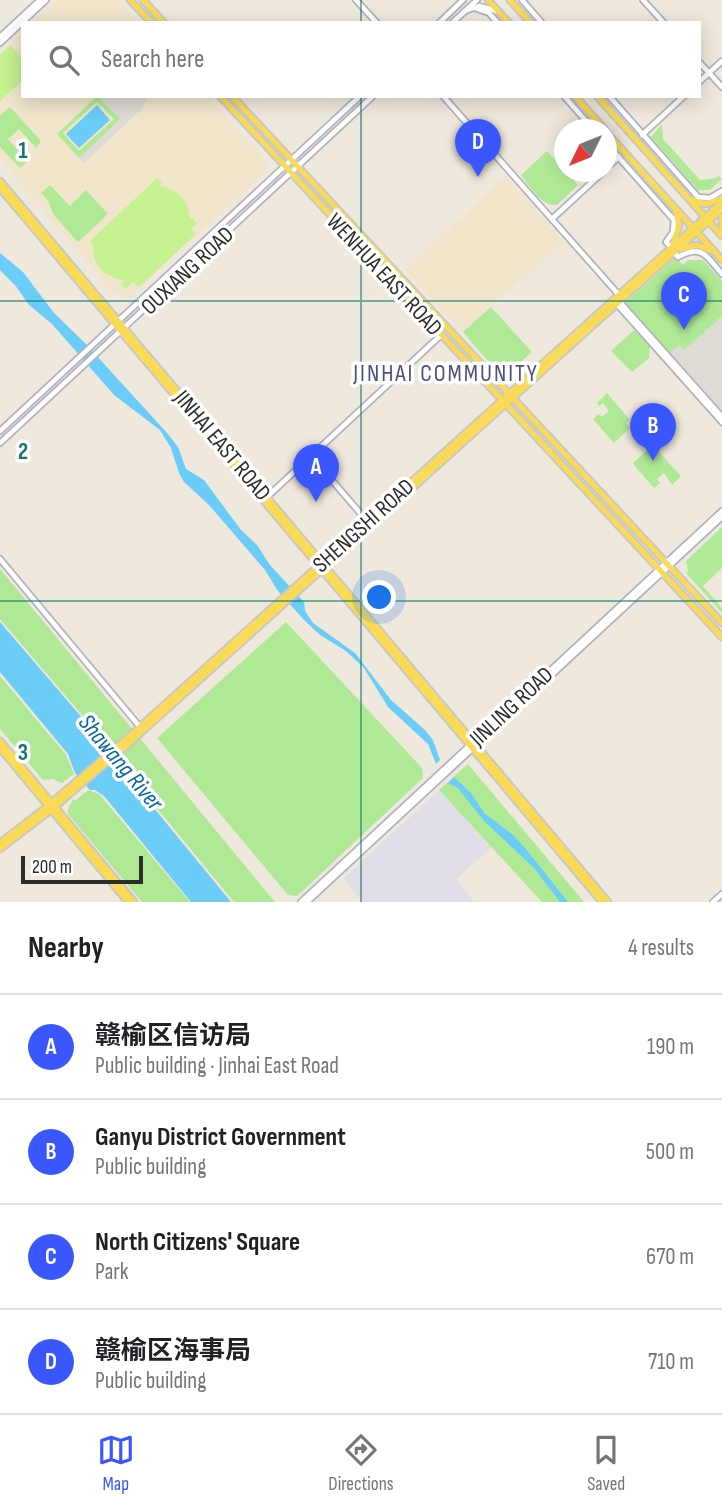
<!DOCTYPE html>
<html lang="en">
<head>
<meta charset="utf-8">
<style>
  :root { --surface:#fff; --page:#f2f2f2; --text:#202124; --muted:#757577; --line:#e0e0e0; --accent:#3a57ff }
  body { margin:0; font-family:"Sofia Sans Condensed","Noto Sans SC",sans-serif; background:var(--page); color:var(--text) }
  .compass { position:absolute; left:554px; top:119px; width:63px; height:63px; border-radius:50%; background:var(--surface); box-shadow:0 4px 18px #0003; rotate:227deg }
  .scale { position:absolute; left:21px; bottom:18px; width:122px; box-sizing:border-box; padding-left:7px; border:4px solid #2c2c2c; border-top:0; font-size:19px; line-height:24px; white-space:nowrap; color:#2c2c2c; -webkit-text-stroke:5px #fff; paint-order:stroke }
  .you { position:absolute; left:380px; top:598px; width:24px; height:24px; margin:-18px; border:5px solid #fff; border-radius:50%; background:#1a73e8; box-shadow:0 0 0 10px #1a73e833 }
  .badge { display:grid; place-items:center; width:46px; height:46px; border-radius:50%; background:var(--accent); color:#fff; font-size:23px; font-weight:700 }
  .pin { position:absolute; translate:-50% -58px; filter:drop-shadow(0 2px 4px #0008) }
  .pin::after { content:''; position:absolute; top:37px; width:24px; height:21px; background:inherit; clip-path:polygon(0 0,100% 0,50% 100%) }
  .list { margin:0; padding:0; list-style:none }
  h2 { display:flex; justify-content:space-between; align-items:center; height:91px; margin:0; padding:0 28px; font-size:30px }
  h2 small { font-size:23px; font-weight:400; color:var(--muted) }
  .list li { display:grid; grid-template-columns:46px 1fr auto; gap:21px; align-items:center; box-sizing:border-box; height:105px; padding:0 28px; border-top:2px solid var(--line) }
  .list b { display:block; font-size:26px; white-space:nowrap }
  .list p { margin:0; font-size:23px; white-space:nowrap; color:var(--muted) }
  .list em { font-size:23px; font-style:normal; color:var(--muted) }
  .icon { flex:none; width:38px; height:38px; fill:none; stroke:currentColor; stroke-width:2; stroke-linecap:round; stroke-linejoin:round }
  .map { position:relative; flex:none; width:722px; height:902px; overflow:hidden }
  .search { position:absolute; background:var(--surface); box-shadow:0 4px 18px #0003; left:21px; right:21px; top:21px; height:77px; display:flex; align-items:center; gap:18px; box-sizing:border-box; padding:0 24px; border-radius:0px; color:var(--muted); font-size:26px }
  .sheet { height:511px; background:var(--surface) }
  nav { display:flex; justify-content:space-around; align-items:center; box-sizing:border-box; height:98px; border-top:2px solid var(--line); background:var(--surface); font-size:19px; color:var(--muted) }
  nav a { display:grid; justify-items:center; gap:4px }
  nav .on { color:var(--accent) }
  .map>svg:first-child { display:block }
  .industrial { fill:#e1dee7 }
  .education { fill:#f1e6cc }
  .green { fill:#afe996; fill-rule:evenodd }
  .pitch { fill:#c5f191 }
  .plaza { fill:#dedbd5 }
  .water { fill:#6accf7 }
  .lines { fill:none; stroke-linecap:round; stroke-linejoin:round }
  .minor-casing { stroke:#b1b3c1; stroke-width:8 }
  .major-casing { stroke:#c8c8c8; stroke-width:9 }
  .minor { stroke:#fff; stroke-width:4.5 }
  .major { stroke:#fbdb56; stroke-width:5 }
  .grid { fill:none; stroke:#0f766e; stroke-width:2; stroke-opacity:0.55 }
  .labels { text-anchor:middle; stroke-width:7; stroke-linejoin:round; paint-order:stroke }
  .street-label { font-size:23px; fill:#2c2c2c; stroke:#fff }
  .neighbourhood-label { font-size:24px; letter-spacing:2px; fill:#485081; stroke:#fff }
  .water-label { font-size:24px; font-style:italic; fill:#0469a8; stroke:#fff }
  .grid-label { font-size:23px; text-anchor:middle; font-weight:bold; fill:#0f766e; stroke:#fff; stroke-width:7; stroke-linejoin:round; paint-order:stroke }
</style>
</head>
<body>
<div class="map">
<svg width="722" height="902" viewBox="0 0 722 902">
  <rect width="100%" height="100%" fill="#efe8dd"/>
  <path class="industrial" d="M 439,790 L 491,848 L 456,879 L 474,902 L 363,902 L 343,879 Z"/>
  <g class="education">
    <path d="M 56,0 L 118,0 L 139,23 L 32,23 Z"/>
    <path d="M 23,31 L 23,96 L 207,96 L 265,159 L 267,171 L 130,297 L 114,294 L 0,159 L 0,53 Z"/>
    <path d="M 506,176 L 564,242 L 463,332 L 405,270 Z"/>
  </g>
  <g class="green">
    <path d="M 97,96 L 121,119 L 79,158 L 57,134 ZM 97,102 L 114,119 L 79,151 L 63,133 Z"/>
    <path d="M 10,107 L 41,141 L 36,148 L 19,129 L 8,139 L 28,161 L 20,168 L 0,147 L 0,116 Z"/>
    <path d="M 662,124 L 663,139 L 700,180 L 716,178 L 719,176 L 722,179 L 710,190 L 698,190 L 651,137 Z"/>
    <path d="M 547,151 L 578,185 L 557,205 C 542,207 530,186 521,175 Z"/>
    <path d="M 50,185 L 70,206 L 86,190 L 108,214 L 78,242 L 53,214 L 48,200 L 41,193 Z"/>
    <path d="M 676,257 L 683,265 L 688,260 L 703,260 L 722,281 L 722,414 L 625,306 L 626,302 Z"/>
    <path d="M 491,307 L 532,352 C 525,357 518,367 510,370 C 495,375 472,342 463,332 Z"/>
    <path d="M 634,330 L 650,345 L 649,358 L 632,372 L 611,351 Z"/>
    <path d="M 607,393 L 630,420 L 626,423 L 630,428 L 614,443 L 593,419 L 598,414 L 602,417 L 609,411 L 603,403 L 599,406 L 597,403 Z"/>
    <path d="M 647,450 L 653,454 L 657,450 L 681,476 L 672,485 L 664,473 L 657,479 L 660,483 L 654,488 L 634,465 L 633,463 Z"/>
    <path d="M 722,527 L 722,568 L 703,586 L 722,608 L 722,613 L 686,573 L 688,571 L 686,561 Z"/>
    <path d="M 0,569 L 275,902 L 234,902 L 124,768 L 122,762 L 0,619 Z"/>
    <path d="M 286,622 L 422,768 L 423,778 L 297,896 L 288,895 L 157,738 Z"/>
    <path d="M 0,676 L 66,755 L 74,774 L 62,783 L 53,779 L 43,780 L 0,729 Z"/>
    <path d="M 468,764 L 584,902 L 542,902 L 439,790 Z"/>
    <path d="M 88,790 L 99,794 L 190,902 L 142,902 L 68,814 L 68,809 L 73,799 L 75,801 Z"/>
  </g>
  <g class="pitch">
    <path d="M 10,45 L 23,59 L 23,80 L 0,101 L 0,55 Z"/>
    <path d="M 157,178 L 162,183 L 159,186 C 178,189 189,200 190,219 L 192,218 L 197,223 L 191,229 L 196,234 L 139,287 L 133,282 L 126,289 L 121,284 L 124,280 C 110,278 98,271 94,257 C 92,249 95,247 90,241 Z"/>
  </g>
  <g class="plaza">
    <path d="M 99,96 L 144,96 L 148,100 L 142,105 L 144,107 L 84,163 L 79,158 L 120,119 Z"/>
    <path d="M 722,316 L 722,414 L 669,354 L 679,345 L 684,350 Z"/>
  </g>
  <g class="water">
    <path d="M 97,105 L 110,120 L 79,148 L 66,134 Z"/>
    <path d="M 0,253 L 23,272 L 54,313 L 85,343 L 167,433 L 178,447 L 186,469 L 204,480 L 241,530 L 257,545 L 270,565 L 304,602 L 305,611 L 313,623 L 355,653 L 391,700 L 425,730 L 433,740 L 440,760 L 436,764 L 428,744 L 388,707 L 364,668 L 346,651 L 320,635 L 304,620 L 278,591 L 265,570 L 209,505 L 184,482 L 179,473 L 171,448 L 160,430 L 114,395 L 52,324 L 29,305 L 15,285 L 0,270 Z"/>
    <path d="M 0,622 L 119,761 L 135,785 L 231,902 L 191,902 L 104,796 L 95,790 L 90,790 L 75,773 L 68,754 L 0,672 Z"/>
    <path d="M 454,777 L 471,793 L 484,813 L 513,835 L 525,848 L 568,902 L 560,902 L 535,869 L 484,821 L 458,788 L 448,783 Z"/>
  </g>
  <g class="lines">
    <defs>
      <g id="minor">
        <path d="M 356,0 L 377,23"/>
        <path d="M 522,0 L 542,23"/>
        <path d="M 643,0 L 664,23"/>
        <path d="M 475,8 L 489,13 L 498,23"/>
        <path d="M 465,11 L 479,6 L 497,11"/>
        <path d="M 439,23 L 463,0"/>
        <path d="M 452,23 L 477,0"/>
        <path d="M 0,37 L 40,0"/>
        <path d="M 0,43 L 46,0"/>
        <path d="M 699,62 L 722,87"/>
        <path d="M 699,82 L 722,61"/>
        <path d="M 443,96 L 619,295"/>
        <path d="M 564,96 L 594,130"/>
        <path d="M 609,96 L 698,197 L 710,198 L 722,191"/>
        <path d="M 642,135 L 684,96"/>
        <path d="M 606,143 L 674,220 L 673,232 L 666,242 L 671,247"/>
        <path d="M 606,168 L 619,157"/>
        <path d="M 552,219 L 603,172"/>
        <path d="M 674,252 L 678,257 C 703,244 706,256 722,274"/>
        <path d="M 618,300 L 722,417"/>
        <path d="M 616,303 L 722,422"/>
        <path d="M 0,431 L 360,96"/>
        <path d="M 0,443 L 373,96"/>
        <path d="M 311,456 L 367,521"/>
        <path d="M 267,497 L 441,335"/>
        <path d="M 0,559 L 140,727"/>
        <path d="M 301,902 L 722,511"/>
        <path d="M 307,902 L 722,517"/>
        <path d="M 713,902 L 722,894"/>
      </g>
      <g id="major">
        <path d="M 130,0 L 152,23"/>
        <path d="M 143,0 L 164,23"/>
        <path d="M 488,0 L 509,23"/>
        <path d="M 510,0 L 531,23"/>
        <path d="M 220,96 L 722,637"/>
        <path d="M 232,96 L 722,623"/>
        <path d="M 575,96 L 605,130"/>
        <path d="M 597,96 L 722,236"/>
        <path d="M 606,132 L 722,260"/>
        <path d="M 0,181 L 608,902"/>
        <path d="M 0,188 L 602,902"/>
        <path d="M 692,200 L 705,204 L 722,199"/>
        <path d="M 722,217 L 722,229"/>
        <path d="M 673,244 L 679,226 L 676,211"/>
        <path d="M 680,249 L 697,245 L 710,250"/>
        <path d="M 0,741 L 134,902"/>
        <path d="M 0,748 L 128,902"/>
        <path d="M 0,843 L 48,806 L 132,734 L 722,202"/>
        <path d="M 0,849 L 51,810 L 136,737 L 722,209"/>
      </g>
    </defs>
    <use href="#minor" class="minor-casing"/>
    <use href="#major" class="major-casing"/>
    <use href="#minor" class="minor"/>
    <use href="#major" class="major"/>
  </g>
  <path class="grid" d="M 361,0 L 361,23M 361,96 L 361,902M 0,301 L 722,301M 0,601 L 722,601"/>
  <g class="labels">
    <g class="street-label">
      <text transform="translate(187 270) rotate(-43)" y="8">OUXIANG ROAD</text>
      <text transform="translate(385 274) rotate(47)" y="8">WENHUA EAST ROAD</text>
      <text transform="translate(223 445) rotate(50)" y="8">JINHAI EAST ROAD</text>
      <text transform="translate(363 525) rotate(-42)" y="8">SHENGSHI ROAD</text>
      <text transform="translate(511 706) rotate(-43)" y="8">JINLING ROAD</text>
    </g>
    <g class="neighbourhood-label">
      <text x="446" y="381">JINHAI COMMUNITY</text>
    </g>
    <g class="water-label">
      <text transform="translate(121 762) rotate(50)" y="8">Shawang River</text>
    </g>
  </g>
  <g class="grid-label">
    <text x="23" y="158">1</text>
    <text x="23" y="459">2</text>
    <text x="23" y="760">3</text>
  </g>
</svg>
<svg class="compass" viewBox="-18 -18 36 36"><path d="M0-13l5 13h-10z" fill="#e53935"/><path d="M0 13l5-13h-10z" fill="#757577"/></svg>
<div class="scale">200 m</div>
<div class="you"></div>
<div class="pin badge" style="left:316px;top:502px">A</div>
<div class="pin badge" style="left:653px;top:461px">B</div>
<div class="pin badge" style="left:684px;top:330px">C</div>
<div class="pin badge" style="left:478px;top:177px">D</div>
<div class="search"><svg class="icon" aria-label="search" viewBox="0 0 24 24"><circle cx="10" cy="10" r="6"/><path d="M15 15l6 6"/></svg>Search here</div>
</div>
<section class="sheet">
<h2>Nearby<small>4 results</small></h2>
<ul class="list">
<li><span class="badge">A</span><div><b>赣榆区信访局</b><p>Public building · Jinhai East Road</p></div><em>190 m</em></li>
<li><span class="badge">B</span><div><b>Ganyu District Government</b><p>Public building</p></div><em>500 m</em></li>
<li><span class="badge">C</span><div><b>North Citizens' Square</b><p>Park</p></div><em>670 m</em></li>
<li><span class="badge">D</span><div><b>赣榆区海事局</b><p>Public building</p></div><em>710 m</em></li>
</ul>
</section>
<nav>
<a class="on"><svg class="icon" aria-label="map" viewBox="0 0 24 24"><path d="M3 6l6-2 6 2 6-2v14l-6 2-6-2-6 2zM9 4v14M15 6v14"/></svg>Map</a>
<a><svg class="icon" aria-label="directions" viewBox="0 0 24 24"><path d="M12 3l9 9-9 9-9-9zM9 14v-3h6M13 9l2 2-2 2"/></svg>Directions</a>
<a><svg class="icon" aria-label="saved" viewBox="0 0 24 24"><path d="M7 4h10v16l-5-4-5 4z"/></svg>Saved</a>
</nav>
</body>
</html>
